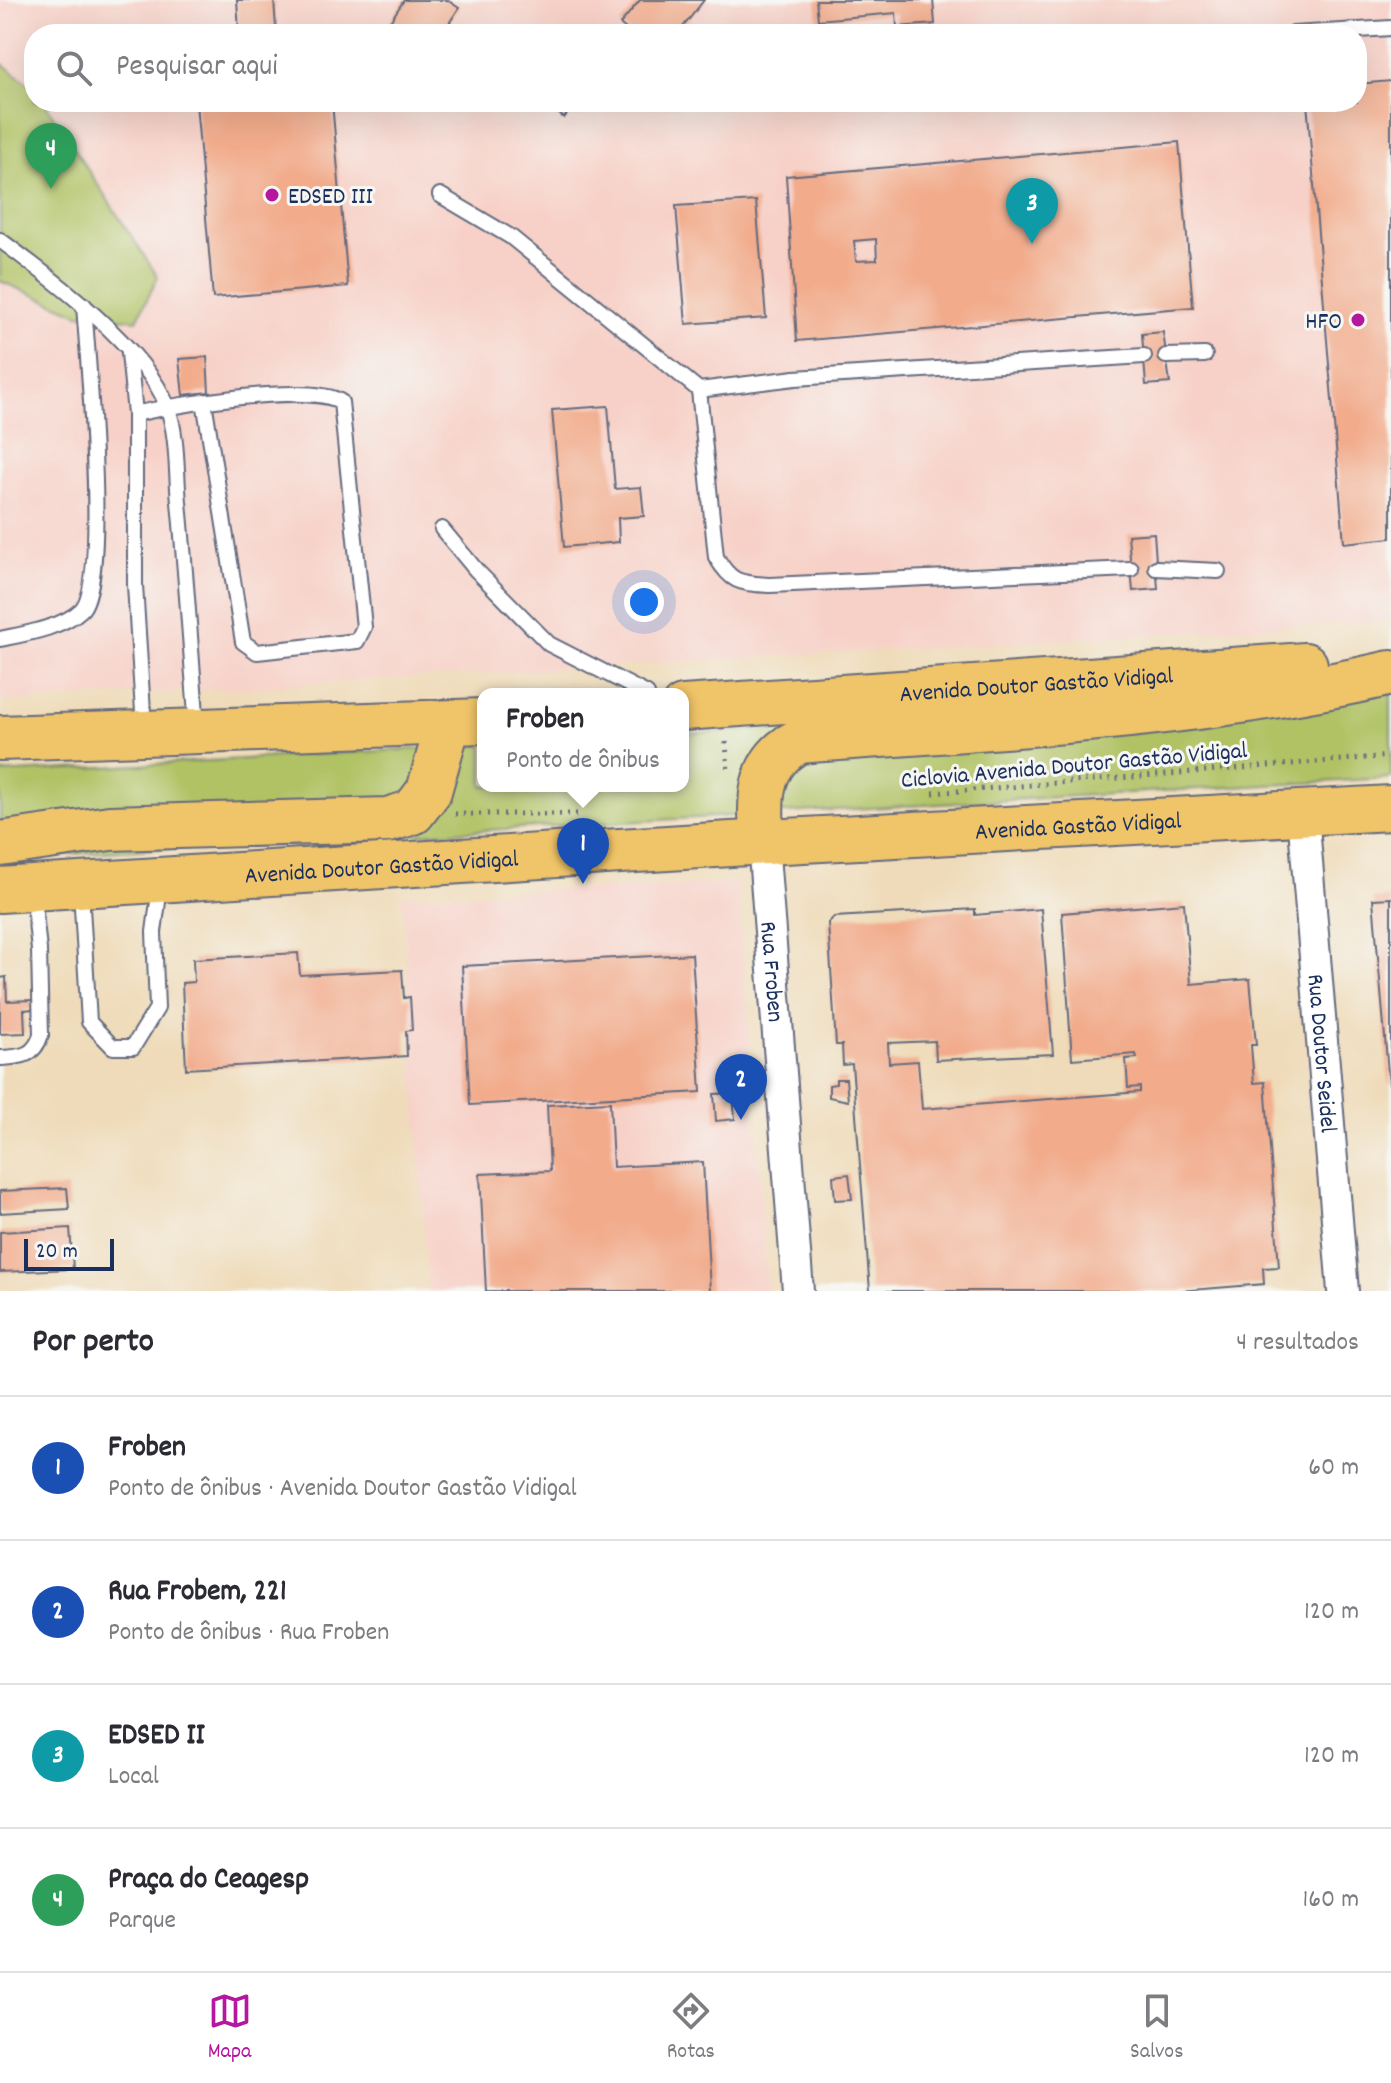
<!DOCTYPE html>
<html lang="pt">
<head>
<meta charset="utf-8">
<style>
  :root { --surface:#fff; --page:#f2f2f3; --text:#2b2b33; --muted:#7c7c81; --line:#e1e1e2; --accent:#b5179e }
  body { margin:0; font-family:Dekko,sans-serif; background:var(--page); color:var(--text) }
  .scale { position:absolute; left:24px; bottom:20px; width:90px; box-sizing:border-box; padding-left:8px; border:4px solid #1b2f5e; border-top:0; font-size:22px; line-height:28px; white-space:nowrap; color:#1b2f5e; -webkit-text-stroke:6px #f6f6f2; paint-order:stroke }
  .you { position:absolute; left:644px; top:602px; width:28px; height:28px; margin:-20px; border:6px solid #fff; border-radius:50%; background:#1a73e8; box-shadow:0 0 0 12px #1a73e833 }
  .badge { display:grid; place-items:center; width:52px; height:52px; border-radius:50%; background:var(--accent); color:#fff; font-size:26px; font-weight:700 }
  .pin { position:absolute; translate:-50% -66px; filter:drop-shadow(0 2px 4px #0008) }
  .pin::after { content:''; position:absolute; top:42px; width:28px; height:24px; background:inherit; clip-path:polygon(0 0,100% 0,50% 100%) }
  .popup { position:absolute; left:477px; top:688px; width:212px; height:104px; box-sizing:border-box; display:grid; place-content:center; border-radius:16px; background:var(--surface); filter:drop-shadow(0 2px 6px #0005); font-size:26px; white-space:nowrap; color:var(--muted) }
  .popup b { font-size:30px; color:var(--text) }
  .popup::after { content:''; position:absolute; left:50%; top:100%; margin-left:-16px; border:16px solid transparent; border-top-color:var(--surface) }
  .list { margin:0; padding:0; list-style:none }
  h2 { display:flex; justify-content:space-between; align-items:center; height:104px; margin:0; padding:0 32px; font-size:34px }
  h2 small { font-size:26px; font-weight:400; color:var(--muted) }
  .list li { display:grid; grid-template-columns:52px 1fr auto; gap:24px; align-items:center; box-sizing:border-box; height:144px; padding:0 32px; border-top:2px solid var(--line) }
  .list b { display:block; font-size:30px; white-space:nowrap }
  .list p { margin:0; font-size:26px; white-space:nowrap; color:var(--muted) }
  .list em { font-size:26px; font-style:normal; color:var(--muted) }
  .icon { flex:none; width:44px; height:44px; fill:none; stroke:currentColor; stroke-width:2; stroke-linecap:round; stroke-linejoin:round }
  .map { position:relative; flex:none; width:1391px; height:1291px; overflow:hidden }
  .search { position:absolute; background:var(--surface); box-shadow:0 8px 32px #0002; left:24px; right:24px; top:24px; height:88px; display:flex; align-items:center; gap:20px; box-sizing:border-box; padding:0 28px; border-radius:32px; color:var(--muted); font-size:30px }
  .sheet { height:680px; background:var(--surface) }
  nav { display:flex; justify-content:space-around; align-items:center; box-sizing:border-box; height:112px; border-top:2px solid var(--line); background:var(--surface); font-size:22px; color:var(--muted) }
  nav a { display:grid; justify-items:center; gap:4px }
  nav .on { color:var(--accent) }
  .map>svg:first-child { display:block }
  .built { fill:#f7d1c8; fill-rule:evenodd }
  .green { fill:#b1c265; stroke:#667862; stroke-width:2 }
  .building { fill:#f2ac8c; fill-rule:evenodd }
  .lines { fill:none; stroke-linecap:round; stroke-linejoin:round }
  .lane-casing { stroke:#656b7e; stroke-width:18 }
  .street-casing { stroke:#656b7e; stroke-width:34 }
  .highway-casing { stroke:#656b7e; stroke-width:48 }
  .path { stroke:#656b7e; stroke-width:5; stroke-dasharray:2 6; stroke-linecap:butt }
  .lane { stroke:#fff; stroke-width:14 }
  .street { stroke:#fff; stroke-width:30 }
  .highway { stroke:#f0c469; stroke-width:44 }
  .poi-dot { fill:#b5179e; stroke:#f6f6f2; stroke-width:3 }
  .labels { text-anchor:middle; stroke-width:6; stroke-linejoin:round; paint-order:stroke }
  .poi-label { font-size:24px; fill:#1b2f5e; stroke:#f6f6f2; text-anchor:start }
  .street-label { font-size:24px; fill:#1b2f5e; stroke:#f6f6f2 }
</style>
</head>
<body>
<div class="map">
<svg width="1391" height="1291" viewBox="0 0 1391 1291">
  <rect width="100%" height="100%" fill="#f6f6f2"/>
  <filter id="ink" filterUnits="userSpaceOnUse"><feTurbulence type="fractalNoise" baseFrequency=".0125" numOctaves="2"/><feDisplacementMap in="SourceGraphic" scale="16" xChannelSelector="R" yChannelSelector="G"/><feConvolveMatrix kernelMatrix="1 2 1 2 8 2 1 2 1" color-interpolation-filters="sRGB"/></filter>
  <filter id="wash" filterUnits="userSpaceOnUse"><feTurbulence type="fractalNoise" baseFrequency=".006" numOctaves="4" result="noise"/><feDisplacementMap in="SourceGraphic" scale="32" xChannelSelector="R" yChannelSelector="G"/><feGaussianBlur stdDeviation="1.8" result="paint"/><feColorMatrix in="noise" values="0 0 0 0 0 0 0 0 0 0 0 0 0 0 0 0 0 1.4 0 .05"/><feComposite in="paint" operator="in"/></filter>
  <g filter="url(#wash)">
    <rect width="100%" height="100%" fill="#efdbb9"/>
    <g class="built">
      <path d="M 0,0 L 1391,0 L 1391,620 L 0,702 ZM 34,34 L 1357,34 L 1357,102 L 34,102 Z"/>
      <path d="M 737,883 L 768,1291 L 428,1291 L 402,896 Z"/>
    </g>
    <g class="green">
      <path d="M 0,62 L 34,88 L 34,102 L 44,102 L 158,277 L 137,320 L 79,314 L 0,281 Z"/>
      <path d="M 1391,693 L 1391,778 L 0,858 L 0,773 L 483,745 L 483,786 L 683,786 L 683,734 Z"/>
    </g>
    <g id="blocks">
      <g class="building">
        <path d="M 237,0 L 274,0 L 276,28 L 239,31 Z"/>
        <path d="M 404,0 L 447,0 L 459,8 L 442,34 L 382,34 Z"/>
        <path d="M 640,0 L 704,0 L 683,27 L 686,29 L 682,34 L 632,34 L 620,24 Z"/>
        <path d="M 816,0 L 933,0 L 935,24 L 897,27 L 896,13 L 818,20 Z"/>
        <path d="M 1391,81 L 1391,538 L 1344,543 L 1307,102 L 1357,102 L 1357,84 Z"/>
        <path d="M 332,102 L 348,286 L 213,298 L 196,103 Z"/>
        <path d="M 545,102 L 577,102 L 564,118 Z"/>
        <path d="M 1179,142 L 1193,307 L 797,341 L 786,176 ZM 876,239 L 877,260 L 856,261 L 854,241 Z"/>
        <path d="M 756,201 L 766,318 L 686,324 L 676,206 Z"/>
        <path d="M 1163,332 L 1170,383 L 1146,385 L 1142,334 Z"/>
        <path d="M 207,357 L 209,392 L 183,395 L 179,359 Z"/>
        <path d="M 608,406 L 615,489 L 641,487 L 644,516 L 618,518 L 619,542 L 564,547 L 552,410 Z"/>
        <path d="M 1154,533 L 1158,589 L 1133,591 L 1128,535 Z"/>
        <path d="M 1391,898 L 1391,1084 L 1389,1084 L 1373,899 Z"/>
        <path d="M 1184,903 L 1191,984 L 1250,979 L 1256,1045 L 1251,1045 L 1254,1083 L 1265,1082 L 1279,1267 L 1263,1268 L 1264,1284 L 1179,1291 L 870,1291 L 852,1064 L 843,1065 L 842,1045 L 836,1045 L 828,923 L 834,917 L 975,909 L 975,915 L 1041,909 L 1053,1054 L 936,1060 L 935,1041 L 888,1043 L 889,1063 L 918,1061 L 922,1109 L 1140,1092 L 1140,1087 L 1128,1088 L 1126,1059 L 1137,1058 L 1136,1054 L 1072,1059 L 1062,913 Z"/>
        <path d="M 298,953 L 300,975 L 402,970 L 404,998 L 410,997 L 412,1030 L 406,1031 L 407,1056 L 186,1069 L 182,983 L 194,982 L 193,959 Z"/>
        <path d="M 692,954 L 701,1092 L 470,1105 L 462,966 Z"/>
        <path d="M 6,977 L 7,1001 L 33,1000 L 33,1009 L 24,1010 L 25,1033 L 0,1034 L 0,978 Z"/>
        <path d="M 836,1079 L 846,1079 L 848,1101 L 829,1097 L 829,1085 L 836,1084 Z"/>
        <path d="M 733,1093 L 735,1119 L 716,1121 L 714,1094 Z"/>
        <path d="M 610,1102 L 613,1167 L 703,1162 L 710,1291 L 486,1291 L 480,1174 L 550,1171 L 547,1105 Z"/>
        <path d="M 849,1174 L 852,1199 L 835,1200 L 833,1176 Z"/>
        <path d="M 67,1188 L 69,1209 L 0,1213 L 0,1191 Z"/>
        <path d="M 70,1228 L 73,1269 L 0,1272 L 0,1232 Z"/>
      </g>
    </g>
  </g>
  <g filter="url(#ink)">
    <use href="#blocks" fill-opacity="0" stroke="#656b7e" stroke-width="2"/>
    <g class="lines">
      <defs>
        <g id="lane">
          <path d="M 1293,34 L 1391,28"/>
          <path d="M 440,195 L 511,237 L 699,390"/>
          <path d="M 0,240 C 50,277 145,347 167,406 C 178,435 176,471 179,502 C 186,577 191,652 197,727"/>
          <path d="M 129,353 L 135,414 L 135,585 L 144,728"/>
          <path d="M 1166,356 L 1205,355"/>
          <path d="M 135,414 C 172,405 312,382 341,402 L 364,627 L 357,641 L 257,652 L 243,642 L 204,401"/>
          <path d="M 442,529 L 476,570 L 549,644 L 647,694"/>
          <path d="M 1156,568 L 1218,571"/>
          <path d="M 1131,569 L 770,585 C 740,583 732,584 716,557 L 699,390 L 795,378 L 1144,356"/>
          <path d="M 0,639 C 24,634 62,628 81,610 C 110,583 87,353 84,305"/>
          <path d="M 81,891 L 89,1022 L 113,1047 L 133,1047 L 157,1008 L 154,932 L 160,886"/>
          <path d="M 0,1058 C 20,1057 34,1057 41,1035 L 39,950 L 33,893"/>
        </g>
        <g id="street">
          <path id="s1" d="M 1303,814 L 1343,1291"/>
          <path id="s2" d="M 763,842 L 798,1291"/>
        </g>
        <g id="highway">
          <path id="s3" d="M 683,708 L 1305,665"/>
          <path d="M 0,738 L 483,721"/>
          <path d="M 763,842 C 759,801 757,762 799,741 C 996,726 1197,718 1391,673"/>
          <path d="M 0,844 L 110,828 L 388,820 L 413,812 L 429,791 L 448,724"/>
          <path id="s4" d="M 0,890 L 731,844 L 1391,808"/>
        </g>
      </defs>
      <use href="#lane" class="lane-casing"/>
      <use href="#street" class="street-casing"/>
      <use href="#highway" class="highway-casing"/>
      <g class="path">
        <path d="M 726,742 L 728,772"/>
        <path d="M 933,793 L 1391,756"/>
        <path d="M 455,814 L 577,814"/>
      </g>
      <use href="#lane" class="lane"/>
      <use href="#street" class="street"/>
      <use href="#highway" class="highway"/>
    </g>
  </g>
  <g class="poi-dot">
    <circle cx="272" cy="195" r="8"/>
    <circle cx="1358" cy="320" r="8"/>
  </g>
  <g class="labels">
    <g class="poi-label">
      <text x="288" y="203">EDSED III</text>
      <text x="1342" y="328" text-anchor="end">HFO</text>
    </g>
    <g class="street-label">
      <text dy="8" stroke="none"><textPath href="#s3" startOffset="354">Avenida Doutor Gastão Vidigal</textPath></text>
      <text transform="translate(1074 764) rotate(-5)" y="8">Ciclovia Avenida Doutor Gastão Vidigal</text>
      <text dy="8" stroke="none"><textPath href="#s4" startOffset="1080">Avenida Gastão Vidigal</textPath></text>
      <text dy="8" stroke="none"><textPath href="#s4" startOffset="382">Avenida Doutor Gastão Vidigal</textPath></text>
      <text dy="8" stroke="none"><textPath href="#s2" startOffset="130">Rua Froben</textPath></text>
      <text dy="8" stroke="none"><textPath href="#s1" startOffset="240">Rua Doutor Seidel</textPath></text>
    </g>
  </g>
</svg>
<div class="scale">20 m</div>
<div class="you"></div>
<div class="pin badge" style="left:583px;top:884px;background:#1a4fb4">1</div>
<div class="popup"><b>Froben</b>Ponto de ônibus</div>
<div class="pin badge" style="left:741px;top:1120px;background:#1a4fb4">2</div>
<div class="pin badge" style="left:1032px;top:244px;background:#0f9aa8">3</div>
<div class="pin badge" style="left:51px;top:189px;background:#2e9e5b">4</div>
<div class="search"><svg class="icon" aria-label="search" viewBox="0 0 24 24"><circle cx="10" cy="10" r="6"/><path d="M15 15l6 6"/></svg>Pesquisar aqui</div>
</div>
<section class="sheet">
<h2>Por perto<small>4 resultados</small></h2>
<ul class="list">
<li><span class="badge" style="background:#1a4fb4">1</span><div><b>Froben</b><p>Ponto de ônibus · Avenida Doutor Gastão Vidigal</p></div><em>60 m</em></li>
<li><span class="badge" style="background:#1a4fb4">2</span><div><b>Rua Frobem, 221</b><p>Ponto de ônibus · Rua Froben</p></div><em>120 m</em></li>
<li><span class="badge" style="background:#0f9aa8">3</span><div><b>EDSED II</b><p>Local</p></div><em>120 m</em></li>
<li><span class="badge" style="background:#2e9e5b">4</span><div><b>Praça do Ceagesp</b><p>Parque</p></div><em>160 m</em></li>
</ul>
</section>
<nav>
<a class="on"><svg class="icon" aria-label="map" viewBox="0 0 24 24"><path d="M3 6l6-2 6 2 6-2v14l-6 2-6-2-6 2zM9 4v14M15 6v14"/></svg>Mapa</a>
<a><svg class="icon" aria-label="directions" viewBox="0 0 24 24"><path d="M12 3l9 9-9 9-9-9zM9 14v-3h6M13 9l2 2-2 2"/></svg>Rotas</a>
<a><svg class="icon" aria-label="saved" viewBox="0 0 24 24"><path d="M7 4h10v16l-5-4-5 4z"/></svg>Salvos</a>
</nav>
</body>
</html>
